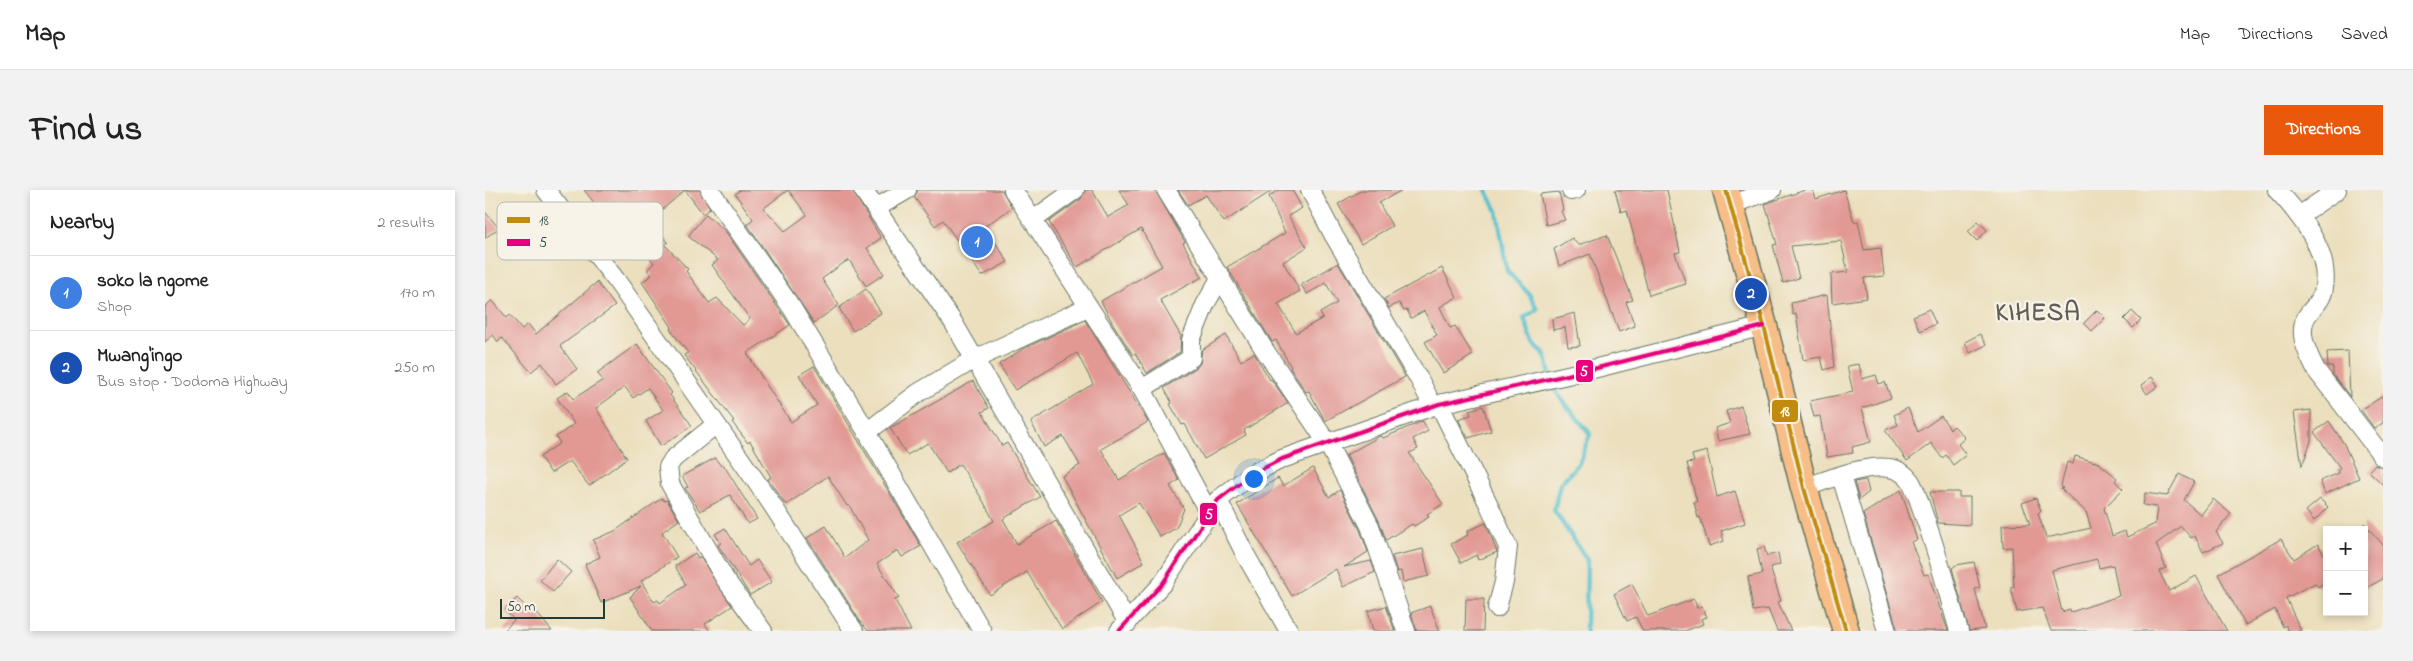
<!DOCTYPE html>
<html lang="en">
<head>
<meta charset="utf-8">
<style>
  :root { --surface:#fff; --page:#f2f2f2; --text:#222; --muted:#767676; --line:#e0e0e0; --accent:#ea580c }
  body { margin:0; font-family:"Indie Flower",sans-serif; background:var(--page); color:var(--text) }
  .controls { position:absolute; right:15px; bottom:15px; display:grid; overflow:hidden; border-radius:0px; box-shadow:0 2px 8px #0003 }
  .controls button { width:45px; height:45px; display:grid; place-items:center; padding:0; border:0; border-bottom:1px solid var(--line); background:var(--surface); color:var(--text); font:25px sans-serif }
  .scale { position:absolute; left:15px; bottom:12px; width:105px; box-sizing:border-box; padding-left:5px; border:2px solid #1f3d34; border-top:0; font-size:14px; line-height:18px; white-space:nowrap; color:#1f3d34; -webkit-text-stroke:4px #f7f3e8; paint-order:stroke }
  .you { position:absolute; left:768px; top:288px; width:18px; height:18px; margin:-12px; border:4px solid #fff; border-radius:50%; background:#1a73e8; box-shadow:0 0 0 8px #1a73e833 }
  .badge { display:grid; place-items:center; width:32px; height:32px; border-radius:50%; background:var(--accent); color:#fff; font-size:16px; font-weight:700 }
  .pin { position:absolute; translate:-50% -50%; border:2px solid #fff; box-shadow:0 1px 5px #0006 }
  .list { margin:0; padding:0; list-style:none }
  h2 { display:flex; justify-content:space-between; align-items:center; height:65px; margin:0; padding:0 20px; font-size:21px }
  h2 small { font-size:16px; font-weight:400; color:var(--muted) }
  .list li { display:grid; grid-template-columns:32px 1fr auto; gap:15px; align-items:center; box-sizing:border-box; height:75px; padding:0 20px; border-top:1px solid var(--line) }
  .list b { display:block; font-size:19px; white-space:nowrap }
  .list p { margin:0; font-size:16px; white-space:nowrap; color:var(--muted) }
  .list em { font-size:16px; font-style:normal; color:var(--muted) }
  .map { position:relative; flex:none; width:1898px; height:441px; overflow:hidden; border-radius:0px }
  header { display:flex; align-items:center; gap:30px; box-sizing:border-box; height:70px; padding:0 25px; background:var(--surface); border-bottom:1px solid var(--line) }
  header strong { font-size:24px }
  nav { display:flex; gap:28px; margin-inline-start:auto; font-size:18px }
  .intro { display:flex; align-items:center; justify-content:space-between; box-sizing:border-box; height:120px; padding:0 30px }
  h1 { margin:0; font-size:35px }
  .button { padding:12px 22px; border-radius:0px; background:var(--accent); color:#fff; font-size:18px; font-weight:700 }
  main { display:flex; gap:30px; padding:0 30px }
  aside { flex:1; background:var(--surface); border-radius:0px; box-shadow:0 2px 8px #0003 }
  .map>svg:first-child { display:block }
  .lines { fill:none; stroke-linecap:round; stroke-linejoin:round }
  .stream { stroke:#54c0ce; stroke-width:4.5 }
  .building { fill:#e29994; fill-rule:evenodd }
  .minor-casing { stroke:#667664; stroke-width:20 }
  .highway-casing { stroke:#667664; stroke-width:29 }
  .minor { stroke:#fff; stroke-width:18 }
  .highway { stroke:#f7be87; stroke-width:26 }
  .bus-1-casing { stroke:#f7f3e8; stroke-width:8 }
  .bus-2-casing { stroke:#f7f3e8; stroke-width:8 }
  .bus-1 { stroke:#c18c0d; stroke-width:4 }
  .bus-2 { stroke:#e5007d; stroke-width:4 }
  .labels { text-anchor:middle; stroke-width:4.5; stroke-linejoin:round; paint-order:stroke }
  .district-label { font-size:25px; font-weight:bold; letter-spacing:1px; fill:#635d56; stroke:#f7f3e8 }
  .key { fill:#f7f3e8; stroke:#b6bcb2; stroke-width:1 }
  .key-label { font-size:14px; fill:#1f3d34 }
  .line-badge { stroke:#f7f3e8; stroke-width:2 }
  .badge-label { font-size:14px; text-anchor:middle; font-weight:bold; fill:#fff }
</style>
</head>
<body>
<header>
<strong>Map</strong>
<nav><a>Map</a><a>Directions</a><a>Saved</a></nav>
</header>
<div class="intro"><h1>Find us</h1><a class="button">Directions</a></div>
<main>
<aside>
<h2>Nearby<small>2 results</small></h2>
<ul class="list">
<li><span class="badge" style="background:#3f7fe0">1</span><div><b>soko la ngome</b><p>Shop</p></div><em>170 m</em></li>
<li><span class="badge" style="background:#1a4fb4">2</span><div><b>Mwang'ingo</b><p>Bus stop · Dodoma Highway</p></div><em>250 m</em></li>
</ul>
</aside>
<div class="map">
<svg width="1898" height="441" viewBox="0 0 1898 441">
  <rect width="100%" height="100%" fill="#f7f3e8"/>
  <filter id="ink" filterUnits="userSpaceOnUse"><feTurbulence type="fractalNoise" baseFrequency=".02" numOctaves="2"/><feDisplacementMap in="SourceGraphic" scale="10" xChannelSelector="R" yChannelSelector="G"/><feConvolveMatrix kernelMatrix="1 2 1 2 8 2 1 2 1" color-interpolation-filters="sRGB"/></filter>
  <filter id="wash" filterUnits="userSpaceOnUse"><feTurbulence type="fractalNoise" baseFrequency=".0096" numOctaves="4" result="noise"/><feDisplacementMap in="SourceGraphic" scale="20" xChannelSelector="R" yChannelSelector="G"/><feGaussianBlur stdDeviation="1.12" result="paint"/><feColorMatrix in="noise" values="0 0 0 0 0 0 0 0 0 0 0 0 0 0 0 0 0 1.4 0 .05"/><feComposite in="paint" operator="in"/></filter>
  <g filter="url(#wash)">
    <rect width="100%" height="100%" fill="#ebdfbd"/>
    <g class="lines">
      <g class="stream">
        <path d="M 1001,0 L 1012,21 L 1022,81 L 1044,104 L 1052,119 L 1039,128 L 1048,153 L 1059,163 L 1062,171 L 1065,186"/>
        <path d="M 1067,194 C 1069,204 1097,232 1105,244 L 1094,273 L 1075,294 L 1069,320 L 1102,370 L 1101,441"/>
      </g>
    </g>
    <g id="blocks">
      <g class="building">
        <path d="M 99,0 L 215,0 L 225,18 L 218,24 L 200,0 L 156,38 L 133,12 L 119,25 Z"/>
        <path d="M 255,0 L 367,0 L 396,48 L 382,58 L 399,84 L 381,96 L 364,70 L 357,74 L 337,89 L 354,115 L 329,133 L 262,34 L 268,29 L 250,4 ZM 303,0 L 322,25 L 300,41 L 279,18 Z"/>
        <path d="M 433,0 L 517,0 L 527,18 L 500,36 L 523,72 L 497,86 L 458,30 L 450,36 L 429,7 Z"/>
        <path d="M 600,0 L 607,0 L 623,27 L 644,15 L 634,0 L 670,0 L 700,52 L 698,53 L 717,87 L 675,110 L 696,146 L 695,162 L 662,183 L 650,163 L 648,165 L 628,134 L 616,111 L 677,76 L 656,39 L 592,77 L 564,32 L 596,9 Z"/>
        <path d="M 693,0 L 788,0 L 739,32 L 721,5 L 703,15 Z"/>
        <path d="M 794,0 L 807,0 L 817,18 L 803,26 L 822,57 L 798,72 L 815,101 L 793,114 L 811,143 L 838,128 L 835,123 L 852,113 L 841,93 L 822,104 L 816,95 L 853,73 L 920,187 L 840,231 L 824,201 L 821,202 L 805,178 L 806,177 L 791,150 L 787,152 L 742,77 L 800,43 L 784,6 Z"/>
        <path d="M 877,0 L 917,0 L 894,13 L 907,36 L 876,54 L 853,14 Z"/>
        <path d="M 1130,0 L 1182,0 L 1195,62 L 1190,63 L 1201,94 L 1164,105 L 1142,20 L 1136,22 Z"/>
        <path d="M 1320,0 L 1328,0 L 1331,9 L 1359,0 L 1369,32 L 1373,31 L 1379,60 L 1396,58 L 1399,86 L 1379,88 L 1382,108 L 1347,113 L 1346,84 L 1363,82 L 1356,51 L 1306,56 L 1314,88 L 1298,93 L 1288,55 L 1292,54 L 1280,14 Z"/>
        <path d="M 1074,2 L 1078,20 L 1076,21 L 1080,30 L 1061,35 L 1055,4 Z"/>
        <path d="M 0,22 L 14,38 L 0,48 Z"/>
        <path d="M 221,24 L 241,42 L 305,135 L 262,163 L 284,199 L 306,232 L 332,215 L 314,185 L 329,176 L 436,356 L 417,367 L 413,360 L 392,374 L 414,408 L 410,410 L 426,441 L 383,441 L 375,431 L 322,348 L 341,336 L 360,368 L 383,350 L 364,315 L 362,316 L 343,286 L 301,315 L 283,289 L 286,287 L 265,251 L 263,253 L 247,232 L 249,231 L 199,165 L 203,163 L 185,139 L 187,137 L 157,92 L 167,85 L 162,80 L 169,73 L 148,48 L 165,33 L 183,52 L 180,55 L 203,79 L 201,81 L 224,113 L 232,108 L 258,135 L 265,129 L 227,75 L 233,70 L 203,46 Z"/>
        <path d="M 1493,31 L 1502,40 L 1492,51 L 1483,42 Z"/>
        <path d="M 1122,45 L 1148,110 L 1141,112 L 1150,136 L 1134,142 L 1105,64 L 1074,76 L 1069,59 L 1087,48 L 1093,55 Z"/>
        <path d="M 957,78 L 972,107 L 955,117 L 965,138 L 970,136 L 988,165 L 958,183 L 940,152 L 952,145 L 939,121 L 926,128 L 922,120 L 919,121 L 914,113 L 904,118 L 899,109 Z"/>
        <path d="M 112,92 L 130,116 L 75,156 L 92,179 L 71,194 L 57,173 L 46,182 L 17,148 L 13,152 L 8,145 L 0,152 L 0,117 L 7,110 L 22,128 L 25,125 L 37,139 L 43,134 L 51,144 Z"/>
        <path d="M 381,99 L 396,123 L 368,141 L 354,118 Z"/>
        <path d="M 1342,105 L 1349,177 L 1339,180 L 1336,167 L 1318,170 L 1311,124 L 1308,125 L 1306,113 Z"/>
        <path d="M 1444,119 L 1451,134 L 1435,141 L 1428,126 Z"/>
        <path d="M 1612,120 L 1620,128 L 1607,141 L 1599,133 Z"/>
        <path d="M 1647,121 L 1656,130 L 1648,138 L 1639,129 Z"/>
        <path d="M 1090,123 L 1095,156 L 1083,157 L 1080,137 L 1068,140 L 1067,129 Z"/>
        <path d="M 600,130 L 663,232 L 616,259 L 634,290 L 679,263 L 694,290 L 685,296 L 699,319 L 691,338 L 675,347 L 654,313 L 634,325 L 659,372 L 632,388 L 577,286 L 595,275 L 578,246 L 559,257 L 546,232 L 608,194 L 592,163 L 530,200 L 514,174 L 538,159 Z"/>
        <path d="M 1495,144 L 1501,155 L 1485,163 L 1480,152 Z"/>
        <path d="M 741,145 L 756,171 L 769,163 L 785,190 L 786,189 L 803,213 L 759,240 L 761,245 L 719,269 L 700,234 L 697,235 L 685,214 L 687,213 L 679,198 L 712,177 L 715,173 L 717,160 Z"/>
        <path d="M 152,154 L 187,203 L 185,205 L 207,236 L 176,256 L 161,231 L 178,220 L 163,198 L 148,208 L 140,197 L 111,218 L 142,268 L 104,296 L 85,271 L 66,283 L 55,267 L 75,253 L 71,247 L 89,234 L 72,208 L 83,201 L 88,209 L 118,190 L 112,183 Z"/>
        <path d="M 1863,161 L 1865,207 L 1848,185 L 1848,177 L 1843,177 L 1842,162 Z"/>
        <path d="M 1374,174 L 1377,189 L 1391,185 L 1394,194 L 1400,192 L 1406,208 L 1377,218 L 1386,252 L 1367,257 L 1368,263 L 1342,267 L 1335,226 L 1329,227 L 1325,211 L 1368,202 L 1362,176 Z"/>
        <path d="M 1667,187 L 1673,196 L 1662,204 L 1656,195 Z"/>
        <path d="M 488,191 L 504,218 L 497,222 L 517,256 L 522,253 L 555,307 L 518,329 L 532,354 L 571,331 L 617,412 L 577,439 L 542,382 L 505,405 L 472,352 L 509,331 L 497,309 L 475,274 L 462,283 L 443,253 L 422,265 L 405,238 Z"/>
        <path d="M 1898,206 L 1898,233 L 1889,238 L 1876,220 Z"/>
        <path d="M 998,216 L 1006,241 L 983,248 L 973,229 L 986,225 L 984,220 Z"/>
        <path d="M 1256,216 L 1265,244 L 1233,251 L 1230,238 L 1245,233 L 1241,221 Z"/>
        <path d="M 1423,218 L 1433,242 L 1456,226 L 1465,239 L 1469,236 L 1480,248 L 1473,254 L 1481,265 L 1468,275 L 1461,265 L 1457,268 L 1446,253 L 1422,271 L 1400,240 L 1413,235 L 1409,225 Z"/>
        <path d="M 1826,220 L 1826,251 L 1817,276 L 1809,222 Z"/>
        <path d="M 938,231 L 943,241 L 928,249 L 933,259 L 924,263 L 958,314 L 942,324 L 944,327 L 929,336 L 927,334 L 901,350 L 894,331 L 861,265 L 895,246 L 898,248 Z"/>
        <path d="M 1844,231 L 1859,254 L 1874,288 L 1840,304 L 1835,291 L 1854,283 L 1852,279 L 1855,278 L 1829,242 Z"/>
        <path d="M 1222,261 L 1232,307 L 1250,301 L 1260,333 L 1236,341 L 1239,351 L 1224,356 L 1215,327 L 1213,328 L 1209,312 L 1212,312 L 1202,273 L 1209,272 L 1207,265 Z"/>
        <path d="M 1590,266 L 1614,273 L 1632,288 L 1630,291 L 1638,299 L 1619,318 L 1627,346 L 1640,341 L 1642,347 L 1670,334 L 1672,317 L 1658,315 L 1660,303 L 1682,306 L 1694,284 L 1709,292 L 1699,310 L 1716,325 L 1728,309 L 1746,324 L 1731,342 L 1738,353 L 1718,362 L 1710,346 L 1706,348 L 1696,336 L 1671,354 L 1681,378 L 1674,381 L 1684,401 L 1711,386 L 1742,441 L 1566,441 L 1557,418 L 1532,422 L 1526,397 L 1529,397 L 1527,357 L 1518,358 L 1517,335 L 1545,334 L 1537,313 L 1551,308 L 1556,321 L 1553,323 L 1561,348 L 1606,338 L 1601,322 L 1576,299 L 1578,298 L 1576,296 L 1582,272 L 1588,274 ZM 1612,369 L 1614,378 L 1628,375 L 1634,406 L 1586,422 L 1585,419 L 1577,422 L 1567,380 Z"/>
        <path d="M 230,268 L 236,276 L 238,274 L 272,329 L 263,334 L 245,305 L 215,321 L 200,298 L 203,297 L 197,286 Z"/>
        <path d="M 1890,274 L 1898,277 L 1898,295 L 1884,281 Z"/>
        <path d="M 828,278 L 844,307 L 855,300 L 875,340 L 883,362 L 859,377 L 886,371 L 890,382 L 858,397 L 851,379 L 807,406 L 752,314 L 793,288 L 798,296 Z"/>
        <path d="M 1381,290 L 1384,302 L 1374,310 L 1369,292 Z"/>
        <path d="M 1416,300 L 1432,350 L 1426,352 L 1439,385 L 1443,384 L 1463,441 L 1413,441 L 1412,439 L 1378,324 Z"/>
        <path d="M 1445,302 L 1474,302 L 1474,307 L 1485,307 L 1485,335 L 1453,333 Z"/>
        <path d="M 177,308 L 179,311 L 182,310 L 194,330 L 177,342 L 192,367 L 156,391 L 169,412 L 173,410 L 175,413 L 201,395 L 190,376 L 210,363 L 213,368 L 215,367 L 247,416 L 220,434 L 225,441 L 167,441 L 145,407 L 156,396 L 116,413 L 100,374 L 115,367 L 108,350 L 130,341 Z"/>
        <path d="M 1835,309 L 1843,317 L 1829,331 L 1821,321 Z"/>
        <path d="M 1001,333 L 1012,362 L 993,370 L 991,365 L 976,373 L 966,354 L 983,345 L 982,341 Z"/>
        <path d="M 1879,333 L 1898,355 L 1898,389 L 1879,399 Z"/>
        <path d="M 240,338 L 264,376 L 272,370 L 287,392 L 265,405 L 233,355 L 236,353 L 230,344 Z"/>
        <path d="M 1796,349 L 1809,369 L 1833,354 L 1842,370 L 1842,390 L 1833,397 L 1830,393 L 1801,408 L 1816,441 L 1802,441 L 1801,435 L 1798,437 L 1790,419 L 1760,435 L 1733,384 Z"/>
        <path d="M 1279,357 L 1282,366 L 1293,363 L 1295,375 L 1285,377 L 1296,411 L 1293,412 L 1306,441 L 1292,441 L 1283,419 L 1268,421 L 1263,387 L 1277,384 L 1272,359 Z"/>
        <path d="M 938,359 L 944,386 L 918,392 L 916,381 L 912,382 L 907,366 Z"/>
        <path d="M 72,369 L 86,382 L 68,402 L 55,390 Z"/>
        <path d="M 1489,372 L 1495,398 L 1490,399 L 1500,439 L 1484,441 L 1467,378 L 1471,375 Z"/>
        <path d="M 1147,394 L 1163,426 L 1209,409 L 1212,418 L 1217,416 L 1222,427 L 1216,429 L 1218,434 L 1200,441 L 1158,441 L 1151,427 L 1142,431 L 1129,404 Z"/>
        <path d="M 32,408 L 47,423 L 50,421 L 67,441 L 19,441 L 29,430 L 20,420 Z"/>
        <path d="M 981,409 L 999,409 L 998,441 L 980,441 Z"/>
        <path d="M 901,416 L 910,441 L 888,441 L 883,421 Z"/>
        <path d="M 945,416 L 955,441 L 932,441 L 926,423 Z"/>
      </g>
    </g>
  </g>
  <g filter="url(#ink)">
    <use href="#blocks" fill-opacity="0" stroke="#667664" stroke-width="1"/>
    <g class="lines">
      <defs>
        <g id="minor">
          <path d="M 61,0 L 131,90 L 286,313 L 369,441"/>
          <path d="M 225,0 L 307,118 L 382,242 L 497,441"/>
          <path d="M 378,0 L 468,132 L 643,433"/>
          <path d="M 528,0 L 657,199 L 724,323"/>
          <path d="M 681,0 L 779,159 L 843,254 L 885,336 L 921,441"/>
          <path d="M 825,0 L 849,46 L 934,189 L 948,216"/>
          <path d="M 1792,0 C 1815,25 1845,61 1839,97 C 1838,108 1831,115 1824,123 C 1810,140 1823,164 1831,180 L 1898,267"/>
          <path d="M 1086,1 L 1091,0"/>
          <path d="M 1245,15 L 1287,0"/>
          <path d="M 391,18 L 422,0"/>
          <path d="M 1814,26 L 1852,0"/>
          <path d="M 548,30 L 590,0"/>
          <path d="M 657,199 L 706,168 L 706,150 L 720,115 L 736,86"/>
          <path d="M 954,214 L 1004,315 L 1023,357 L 1019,392 L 1012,418"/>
          <path d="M 230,235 L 188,269 L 183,277 L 185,294 L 240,389 L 278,441"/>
          <path d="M 382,242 L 433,203 L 488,170 L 603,117"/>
          <path d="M 1356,286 L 1402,441"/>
          <path d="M 1319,298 C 1342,290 1380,274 1404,278 C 1413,279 1421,285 1426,292 C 1433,304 1436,319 1441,331 C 1454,368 1463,404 1474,441"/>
          <path d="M 733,310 L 760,364 L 804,441"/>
          <path d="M 634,441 L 678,393 L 733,310 L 767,284 L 797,269 L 954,214 L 1100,181 L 1279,136"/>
        </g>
        <path id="highway" d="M 1241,0 L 1279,136 L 1319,298 L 1361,441"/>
      </defs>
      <use href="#minor" class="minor-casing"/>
      <use href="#highway" class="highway-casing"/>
      <use href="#minor" class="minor"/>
      <use href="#highway" class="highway"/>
      <defs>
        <path id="bus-1" d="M 1241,0 L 1279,136 L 1319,298 L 1361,441"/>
        <path id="bus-2" d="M 634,441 L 678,393 L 733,310 L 767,284 L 797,269 L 954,214 L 1100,181 L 1279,136"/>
      </defs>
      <use href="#bus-1" class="bus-1-casing"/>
      <use href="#bus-2" class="bus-2-casing"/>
      <use href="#bus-1" class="bus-1"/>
      <use href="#bus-2" class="bus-2"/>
    </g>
  </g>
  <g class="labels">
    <g class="district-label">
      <text x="1553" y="130">KIHESA</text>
    </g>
  </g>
  <rect x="12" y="12" width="166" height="58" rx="8" class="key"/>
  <rect x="22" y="27" width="23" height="6" fill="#c18c0d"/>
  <rect x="22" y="49" width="23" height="7" fill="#e5007d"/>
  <g class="key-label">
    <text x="54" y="35">18</text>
    <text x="54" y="57">5</text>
  </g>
  <g class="line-badge">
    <rect x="1090" y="169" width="19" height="24" rx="5" fill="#e5007d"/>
    <rect x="1286" y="209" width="28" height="24" rx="5" fill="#c18c0d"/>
    <rect x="714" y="312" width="19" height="24" rx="5" fill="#e5007d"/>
  </g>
  <g class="badge-label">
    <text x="1099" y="186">5</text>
    <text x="1300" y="226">18</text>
    <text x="724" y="329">5</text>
  </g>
</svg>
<div class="controls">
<button>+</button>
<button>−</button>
</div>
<div class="scale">50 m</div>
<div class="you"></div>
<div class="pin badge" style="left:492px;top:52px;background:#3f7fe0">1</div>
<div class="pin badge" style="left:1266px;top:104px;background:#1a4fb4">2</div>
</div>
</main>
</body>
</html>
